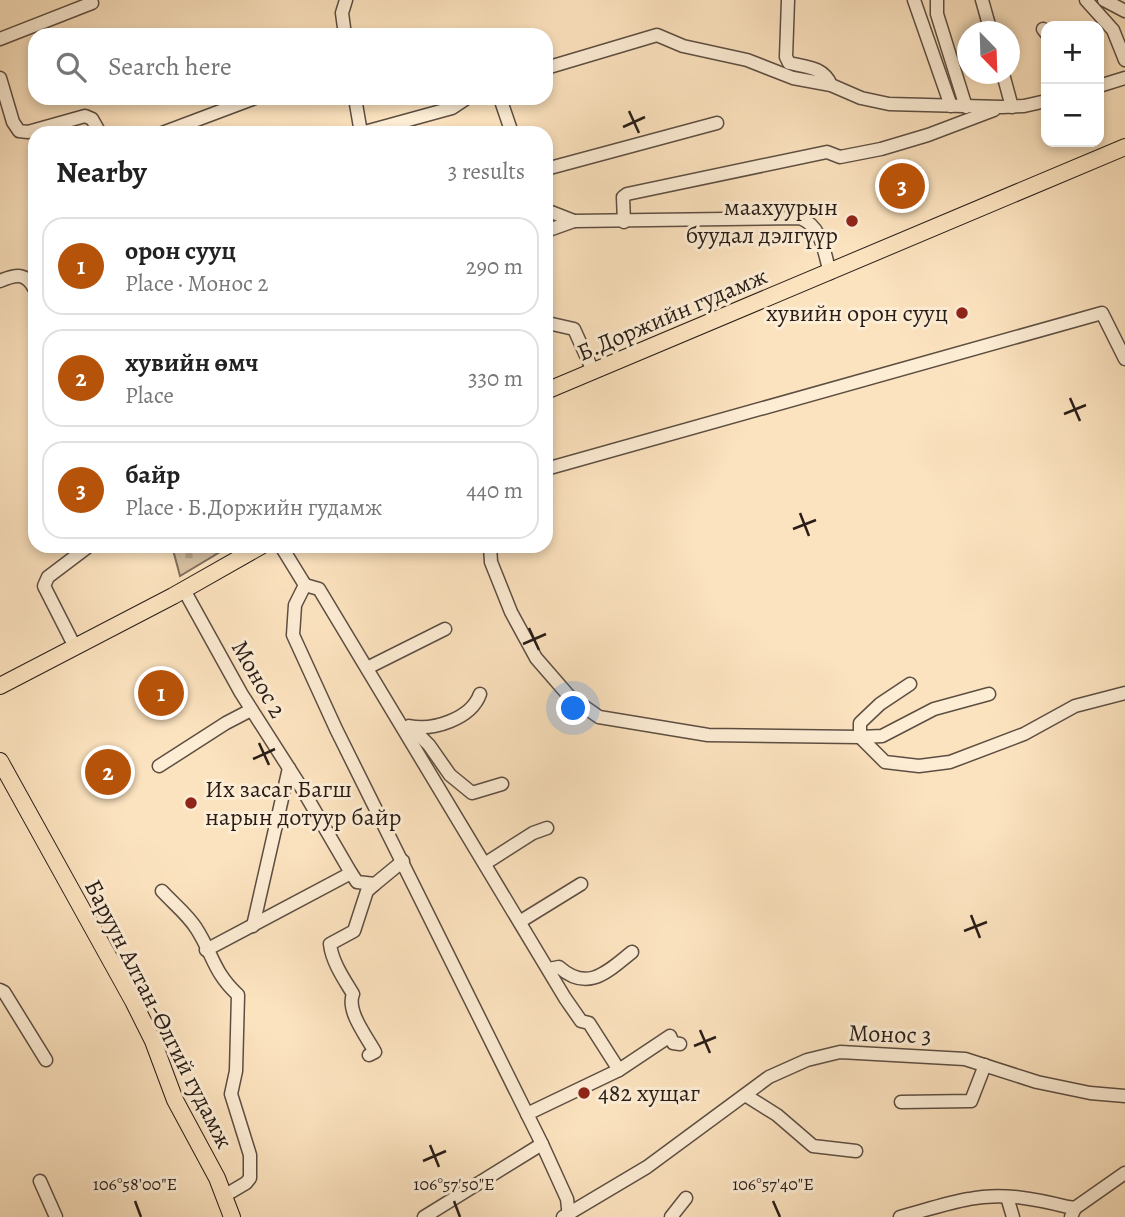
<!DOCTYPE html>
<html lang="en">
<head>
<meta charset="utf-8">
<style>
  :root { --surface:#fff; --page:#f6f6f6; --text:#222; --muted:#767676; --line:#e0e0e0; --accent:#b45309 }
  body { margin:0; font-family:Alegreya,serif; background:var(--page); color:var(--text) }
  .controls { position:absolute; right:21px; top:21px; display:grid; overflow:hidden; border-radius:14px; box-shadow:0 4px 10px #0003 }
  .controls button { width:63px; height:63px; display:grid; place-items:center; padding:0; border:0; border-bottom:2px solid var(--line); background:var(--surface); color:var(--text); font:35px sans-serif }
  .compass { position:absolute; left:957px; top:21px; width:63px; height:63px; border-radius:50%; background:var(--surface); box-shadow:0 4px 10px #0003; rotate:157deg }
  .you { position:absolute; left:574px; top:709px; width:24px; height:24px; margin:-18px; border:5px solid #fff; border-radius:50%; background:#1a73e8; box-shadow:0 0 0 10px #1a73e833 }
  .badge { display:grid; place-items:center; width:46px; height:46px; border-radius:50%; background:var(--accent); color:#fff; font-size:23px; font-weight:700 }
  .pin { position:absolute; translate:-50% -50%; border:4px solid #fff; box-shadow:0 2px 7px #0006 }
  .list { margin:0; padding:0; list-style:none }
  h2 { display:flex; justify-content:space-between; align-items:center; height:91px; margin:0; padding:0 28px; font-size:30px }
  h2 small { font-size:23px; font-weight:400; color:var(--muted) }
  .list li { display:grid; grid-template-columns:46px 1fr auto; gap:21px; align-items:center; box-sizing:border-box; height:98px; margin:0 14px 14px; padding:0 14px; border:2px solid var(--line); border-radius:21px }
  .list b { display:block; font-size:26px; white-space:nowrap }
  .list p { margin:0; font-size:23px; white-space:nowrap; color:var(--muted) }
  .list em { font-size:23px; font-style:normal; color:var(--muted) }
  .icon { flex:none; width:38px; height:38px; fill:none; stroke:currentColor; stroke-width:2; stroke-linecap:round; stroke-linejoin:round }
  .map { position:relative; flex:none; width:1125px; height:1217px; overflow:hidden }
  .search { position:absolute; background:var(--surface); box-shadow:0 4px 10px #0003; left:28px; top:28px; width:525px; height:77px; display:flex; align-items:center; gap:18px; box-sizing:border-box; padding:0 24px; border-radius:21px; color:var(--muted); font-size:26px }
  .panel { position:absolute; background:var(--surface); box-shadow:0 4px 10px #0003; left:28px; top:126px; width:525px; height:427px; border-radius:21px }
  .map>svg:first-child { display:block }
  .cemetery { fill:url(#cemetery-stones); stroke:#806f5e; stroke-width:2 }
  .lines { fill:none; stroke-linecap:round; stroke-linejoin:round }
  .minor-casing { stroke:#5d4e42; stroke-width:15 }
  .major-casing { stroke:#281d18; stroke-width:18 }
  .minor { stroke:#fdedd5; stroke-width:12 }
  .major { stroke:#fce3bf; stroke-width:16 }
  .ticks { fill:none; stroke:#281d18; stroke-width:2.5 }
  .poi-dot { fill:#8f2418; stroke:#fdedd5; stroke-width:2.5 }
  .labels { text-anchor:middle; stroke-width:6; stroke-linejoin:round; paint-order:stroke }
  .poi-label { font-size:24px; fill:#281d18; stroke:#fdedd5; text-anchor:end }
  .street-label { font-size:24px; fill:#281d18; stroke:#fdedd5 }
  .ticks-label { font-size:18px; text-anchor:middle; fill:#281d18; stroke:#fdedd5; stroke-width:6; stroke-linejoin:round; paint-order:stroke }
</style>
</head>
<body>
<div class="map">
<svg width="1125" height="1217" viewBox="0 0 1125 1217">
  <defs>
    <pattern id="cemetery-stones" width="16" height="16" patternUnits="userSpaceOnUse" patternTransform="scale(1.75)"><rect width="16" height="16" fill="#d8c1a3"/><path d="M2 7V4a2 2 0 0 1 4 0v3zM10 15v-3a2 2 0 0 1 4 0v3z" fill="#b9a58c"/></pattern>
  </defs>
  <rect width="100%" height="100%" fill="#fce3bf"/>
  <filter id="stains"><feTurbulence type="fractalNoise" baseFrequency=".00286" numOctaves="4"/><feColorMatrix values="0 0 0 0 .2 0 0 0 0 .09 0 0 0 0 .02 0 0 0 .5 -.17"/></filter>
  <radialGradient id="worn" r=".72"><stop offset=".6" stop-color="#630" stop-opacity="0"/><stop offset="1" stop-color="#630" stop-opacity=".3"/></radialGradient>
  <path class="cemetery" d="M 172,546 L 230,546 L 180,576 Z"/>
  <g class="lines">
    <defs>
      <g id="minor">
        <path d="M 788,0 L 786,57 L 789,63 C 806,67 824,67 831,85"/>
        <path d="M 914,0 L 951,106"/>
        <path d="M 937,0 L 937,14 L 966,107"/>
        <path d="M 982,0 L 991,32"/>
        <path d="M 1086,0 L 1113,30 L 1125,60"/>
        <path d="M 1104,0 L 1125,11"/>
        <path d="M 1043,29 L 1046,33"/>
        <path d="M 345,35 L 342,13 L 346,0"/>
        <path d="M 0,39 L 92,3"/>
        <path d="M 546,68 L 657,35 L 683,46 L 747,60 L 793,78 L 831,85 L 861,98 L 889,104 L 1002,107 L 1024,106 L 1046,101"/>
        <path d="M 1003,74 L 1012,107"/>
        <path d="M 0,78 L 13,122 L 19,131 L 28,132 L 85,116 L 92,119 L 100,133"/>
        <path d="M 1099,86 L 1125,78"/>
        <path d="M 355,98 L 361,133"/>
        <path d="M 500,98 L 512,133"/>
        <path d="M 162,133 L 255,98"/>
        <path d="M 361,133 L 452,108 L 467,98"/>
        <path d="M 546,169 L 717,123"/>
        <path d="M 546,210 L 574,221 L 800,218 C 822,226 824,252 830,273"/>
        <path d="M 624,222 L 623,197 L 627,194 L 827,152 L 840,157 L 881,149 L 928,135 L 994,110"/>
        <path d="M 546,231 L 574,221"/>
        <path d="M 0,281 C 16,274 26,272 35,290"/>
        <path d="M 546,325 L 552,324 L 574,329 L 593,371"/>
        <path d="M 546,469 L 1102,313 L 1125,359"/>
        <path d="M 281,546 L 305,585 L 295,605 L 293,635 L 336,729 L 542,1144 L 567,1199 L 569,1217"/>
        <path d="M 490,546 L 491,562 L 511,612 L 536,658 L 569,696 L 599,717 L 708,735 L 860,737 L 860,723 L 880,704 L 910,684"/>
        <path d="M 305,585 L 319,589 L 565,998 L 581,1021 L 589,1023 L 619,1070"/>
        <path d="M 184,590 L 241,693 L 301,787 L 351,873 L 206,950"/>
        <path d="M 75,647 L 44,586 L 48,577 L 89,546"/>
        <path d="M 367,668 L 445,629"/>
        <path d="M 409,726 C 433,731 471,719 480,694"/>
        <path d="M 411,727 L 429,745 L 450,775 L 472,793 L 502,784"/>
        <path d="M 860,737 L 885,762 L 919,766 L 950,762 L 1024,734 L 1075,706 L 1125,693"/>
        <path d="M 860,737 L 882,736 L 934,709 L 989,694"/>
        <path d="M 159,766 L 226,723 L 251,710"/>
        <path d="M 486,863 L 533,833 L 547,828"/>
        <path d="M 351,873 L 357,882 L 375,884 L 403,861"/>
        <path d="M 162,891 C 173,903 188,915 196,928 C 213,954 213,972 238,995 L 236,1071 L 231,1094 L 250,1155 L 250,1178 L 246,1183 L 224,1196"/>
        <path d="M 521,921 L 581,884"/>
        <path d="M 253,926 L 289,768"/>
        <path d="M 549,969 L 559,967 C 588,993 608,971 632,952"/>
        <path d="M 0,990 L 4,992 L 46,1060"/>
        <path d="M 369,1055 L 375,1052 C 367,1037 346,1011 353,994 C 344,979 332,962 330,944 L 354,931 L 367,891 L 375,884"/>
        <path d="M 745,1095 L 777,1115 L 813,1146 L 856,1151"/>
        <path d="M 901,1102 L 971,1101 L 985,1065"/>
        <path d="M 527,1114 L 619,1070 L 670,1036 L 673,1043 L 680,1044"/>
        <path d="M 40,1181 L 56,1217"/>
        <path d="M 1007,1197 L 1013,1217"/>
        <path d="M 1075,1208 L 1125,1173"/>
        <path d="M 424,1217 L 542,1144"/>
        <path d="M 563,1217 L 647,1167 L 769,1077 L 807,1060 L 840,1052 L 965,1059 L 1037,1082 L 1090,1093 L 1125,1096"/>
        <path d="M 671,1217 L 686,1198"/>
        <path d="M 900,1217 C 923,1211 946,1203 969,1199 C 1002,1192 1036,1199 1068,1207 L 1075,1208 L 1071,1217"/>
      </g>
      <g id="major">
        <path d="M 546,391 L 1125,147"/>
        <path d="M 0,686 L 173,596 L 261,546"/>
        <path d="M 0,761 L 133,1001 L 153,1041 L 175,1100 L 217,1178 L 232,1217"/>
      </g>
    </defs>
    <use href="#minor" class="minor-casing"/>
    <use href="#major" class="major-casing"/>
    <use href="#minor" class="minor"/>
    <use href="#major" class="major"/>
  </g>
  <path class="ticks" d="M 629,111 L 639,133M 623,127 L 645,117M 1070,398 L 1080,421M 1064,414 L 1086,405M 800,513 L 809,536M 793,529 L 816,520M 529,628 L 539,650M 523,644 L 546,634M 259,743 L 269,765M 253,759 L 275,749M 971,915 L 980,938M 964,931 L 987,922M 700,1030 L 710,1053M 694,1046 L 716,1037M 430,1145 L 439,1167M 423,1161 L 446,1151M 135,1201 L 141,1217M 454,1201 L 460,1217M 773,1201 L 780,1217"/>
  <g class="poi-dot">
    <circle cx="852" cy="221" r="7"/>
    <circle cx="962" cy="313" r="7"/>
    <circle cx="191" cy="803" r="7"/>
    <circle cx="584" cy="1093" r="7"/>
  </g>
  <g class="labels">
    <g class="poi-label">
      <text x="838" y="215">маахуурын<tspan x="838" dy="28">буудал дэлгүүр</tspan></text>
      <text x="948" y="321">хувийн орон сууц</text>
      <text x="205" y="797" text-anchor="start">Их засаг Багш<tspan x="205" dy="28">нарын дотуур байр</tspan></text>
      <text x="598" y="1101" text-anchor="start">482 хущаг</text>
    </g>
    <g class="street-label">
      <text transform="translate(672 314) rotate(-23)" y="8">Б.Доржийн гудамж</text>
      <text transform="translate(259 679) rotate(60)" y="8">Монос 2</text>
      <text transform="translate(159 1014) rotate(63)" y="8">Баруун Алтан-Өлгий гудамж</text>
      <text transform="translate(890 1034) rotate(2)" y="8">Монос 3</text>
    </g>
  </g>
  <g class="ticks-label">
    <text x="135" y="1190">106°58'00"E</text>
    <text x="454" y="1190">106°57'50"E</text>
    <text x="773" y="1190">106°57'40"E</text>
  </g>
  <rect width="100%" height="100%" filter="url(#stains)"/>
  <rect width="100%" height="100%" fill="url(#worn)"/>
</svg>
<div class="controls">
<button>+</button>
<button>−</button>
</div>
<svg class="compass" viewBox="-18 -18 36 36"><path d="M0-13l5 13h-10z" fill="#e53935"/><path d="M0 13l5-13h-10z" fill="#767676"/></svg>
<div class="you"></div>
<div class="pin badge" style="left:161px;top:693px">1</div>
<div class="pin badge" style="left:108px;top:772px">2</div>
<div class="pin badge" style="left:902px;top:186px">3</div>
<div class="search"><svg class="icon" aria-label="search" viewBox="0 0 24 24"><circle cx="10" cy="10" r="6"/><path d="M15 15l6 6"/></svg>Search here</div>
<section class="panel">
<h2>Nearby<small>3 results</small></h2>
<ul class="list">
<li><span class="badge">1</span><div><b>орон сууц</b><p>Place · Монос 2</p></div><em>290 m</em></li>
<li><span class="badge">2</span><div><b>хувийн өмч</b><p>Place</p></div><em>330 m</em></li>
<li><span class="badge">3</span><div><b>байр</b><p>Place · Б.Доржийн гудамж</p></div><em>440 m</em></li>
</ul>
</section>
</div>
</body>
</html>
